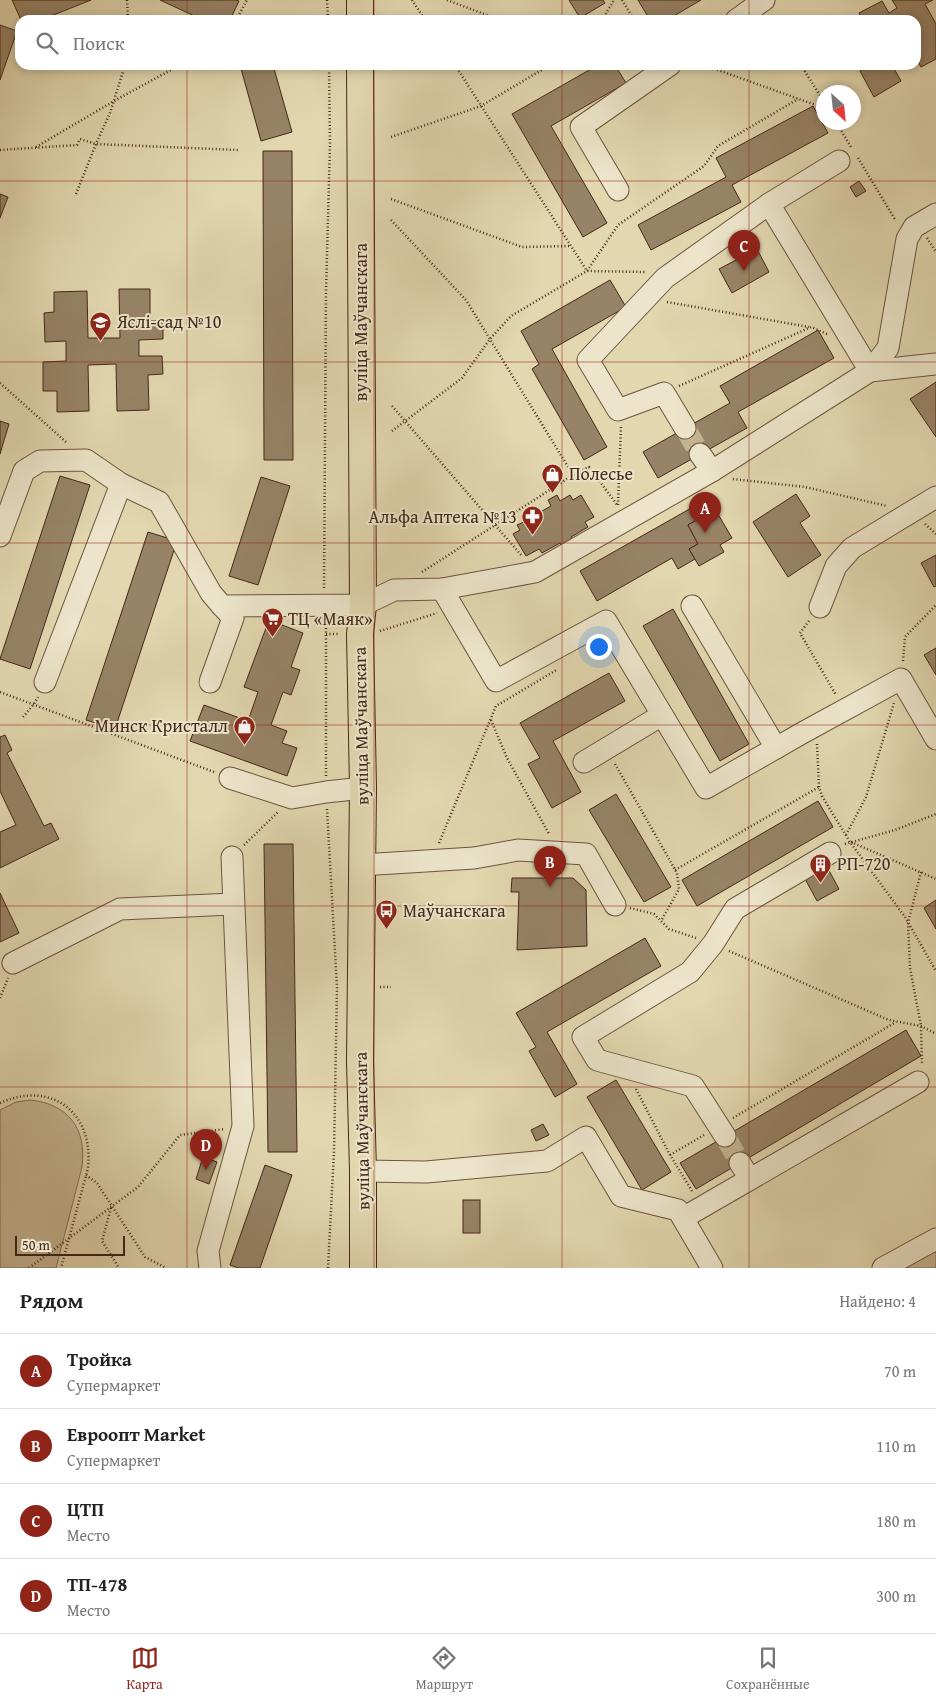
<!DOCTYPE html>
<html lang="ru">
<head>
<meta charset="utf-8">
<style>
  :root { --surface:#fff; --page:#f6f6f6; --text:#222; --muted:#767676; --line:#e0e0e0; --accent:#8f2418 }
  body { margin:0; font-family:"Gentium Book Plus",serif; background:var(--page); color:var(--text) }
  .compass { position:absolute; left:816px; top:85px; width:45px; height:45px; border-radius:50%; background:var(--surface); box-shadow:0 2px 8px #0003; rotate:153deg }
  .scale { position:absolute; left:15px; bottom:12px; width:110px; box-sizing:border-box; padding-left:5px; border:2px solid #462719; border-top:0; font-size:14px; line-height:18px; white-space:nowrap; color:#462719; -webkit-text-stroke:4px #ece5cb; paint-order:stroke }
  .you { position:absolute; left:598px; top:646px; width:18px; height:18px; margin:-12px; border:4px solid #fff; border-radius:50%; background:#1a73e8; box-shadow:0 0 0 8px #1a73e833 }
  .badge { display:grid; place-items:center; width:32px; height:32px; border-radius:50%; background:var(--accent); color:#fff; font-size:16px; font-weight:700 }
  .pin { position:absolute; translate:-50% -41px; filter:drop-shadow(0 1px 2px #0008) }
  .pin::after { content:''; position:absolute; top:26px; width:18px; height:15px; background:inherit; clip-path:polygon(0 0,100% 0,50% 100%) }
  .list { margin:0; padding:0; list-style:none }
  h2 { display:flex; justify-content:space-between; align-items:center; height:65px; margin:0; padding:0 20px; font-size:21px }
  h2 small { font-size:16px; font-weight:400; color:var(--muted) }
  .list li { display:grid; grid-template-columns:32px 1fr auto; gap:15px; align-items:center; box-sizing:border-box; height:75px; padding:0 20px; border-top:1px solid var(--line) }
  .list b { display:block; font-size:19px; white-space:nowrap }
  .list p { margin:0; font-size:16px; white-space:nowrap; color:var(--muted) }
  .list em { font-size:16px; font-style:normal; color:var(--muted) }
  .icon { flex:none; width:28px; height:28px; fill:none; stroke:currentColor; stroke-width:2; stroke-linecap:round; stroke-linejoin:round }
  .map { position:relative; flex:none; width:936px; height:1268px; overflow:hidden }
  .search { position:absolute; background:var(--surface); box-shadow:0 2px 8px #0003; left:15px; right:15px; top:15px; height:55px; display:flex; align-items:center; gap:12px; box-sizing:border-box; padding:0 18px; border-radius:15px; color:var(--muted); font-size:19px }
  .sheet { height:365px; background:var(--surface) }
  nav { display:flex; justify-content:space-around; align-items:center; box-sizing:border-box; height:70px; border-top:1px solid var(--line); background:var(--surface); font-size:14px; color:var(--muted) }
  nav a { display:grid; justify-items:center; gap:2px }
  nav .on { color:var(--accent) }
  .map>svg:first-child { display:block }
  .green { fill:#c7b996; stroke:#867058 }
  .building { fill:#978367; stroke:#462719 }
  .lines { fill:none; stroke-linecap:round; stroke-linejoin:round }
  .minor-tunnel { stroke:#c3b491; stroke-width:21; stroke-dasharray:21 11; stroke-linecap:butt }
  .minor-casing { stroke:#6d533e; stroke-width:23 }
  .major-casing { stroke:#462719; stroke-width:28 }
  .path { stroke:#462719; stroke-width:2.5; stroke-dasharray:1 2.5; stroke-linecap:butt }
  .minor { stroke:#ece5cb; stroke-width:21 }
  .major { stroke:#e2d7af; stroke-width:26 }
  .grid { fill:none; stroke:#8f2418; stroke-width:1; stroke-opacity:0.55 }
  .labels { text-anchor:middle; stroke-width:4; stroke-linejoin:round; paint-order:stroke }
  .poi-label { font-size:18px; fill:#462719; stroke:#ece5cb; text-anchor:start }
  .street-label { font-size:18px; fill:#462719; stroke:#ece5cb }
</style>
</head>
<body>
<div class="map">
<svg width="936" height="1268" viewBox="0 0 936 1268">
  <rect width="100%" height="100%" fill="#e2d7af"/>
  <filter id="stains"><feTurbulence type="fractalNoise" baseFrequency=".004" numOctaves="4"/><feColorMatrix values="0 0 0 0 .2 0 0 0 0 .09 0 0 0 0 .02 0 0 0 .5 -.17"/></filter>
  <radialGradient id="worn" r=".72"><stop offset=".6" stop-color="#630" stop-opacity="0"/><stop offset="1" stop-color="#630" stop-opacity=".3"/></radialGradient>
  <g class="green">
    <path d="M 30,1100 C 68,1104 87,1128 82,1167 L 56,1268 L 0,1268 L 0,1110 L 16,1102 Z"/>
    <path d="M 936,1243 L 936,1268 L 892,1268 Z"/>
  </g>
  <g class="building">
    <path d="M 12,0 L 91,0 L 41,20 L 21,20 Z"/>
    <path d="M 160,0 L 236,0 L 239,1 L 230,20 L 203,20 Z"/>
    <path d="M 569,0 L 603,0 L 605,3 L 580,18 Z"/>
    <path d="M 638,0 L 701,0 L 667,20 L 650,20 Z"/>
    <path d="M 892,0 L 933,0 L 925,4 L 936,24 L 936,59 L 921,67 L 916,58 L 916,41 L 918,40 L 916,35 L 916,20 L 908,20 L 907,18 L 902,20 L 863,20 L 859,13 L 882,1 L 889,13 L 897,8 Z"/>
    <path d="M 0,25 L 17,31 L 0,80 Z"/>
    <path d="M 240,65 L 273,65 L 292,132 L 261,141 Z"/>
    <path d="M 598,65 L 615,65 L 626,83 L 551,126 L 607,223 L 583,237 L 512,114 Z"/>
    <path d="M 871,65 L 892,65 L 901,81 L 874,97 L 860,71 Z"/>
    <path d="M 813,106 L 828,133 L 732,185 L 741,202 L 651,250 L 638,225 L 726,177 L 716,158 Z"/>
    <path d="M 263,151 L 292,151 L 293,460 L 264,460 Z"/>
    <path d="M 859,181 L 866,191 L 856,197 L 850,187 Z"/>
    <path d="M 0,194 L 8,197 L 0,218 Z"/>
    <path d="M 757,249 L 769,272 L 732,293 L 719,269 Z"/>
    <path d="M 610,280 L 626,307 L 552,349 L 607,447 L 584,460 L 532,369 L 539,364 L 521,331 Z"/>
    <path d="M 119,289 L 150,289 L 150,321 L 163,321 L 163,339 L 139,340 L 139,356 L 162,356 L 163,374 L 148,375 L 149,410 L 117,411 L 116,364 L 88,365 L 89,411 L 57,412 L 57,391 L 43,391 L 43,362 L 66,361 L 66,341 L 45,342 L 44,313 L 54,312 L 54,292 L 87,291 L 88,338 L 120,338 Z"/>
    <path d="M 818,330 L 834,358 L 738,412 L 747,428 L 658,478 L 643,452 L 730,403 L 720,386 Z"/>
    <path d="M 936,382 L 936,437 L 910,399 Z"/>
    <path d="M 0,421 L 9,424 L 0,454 Z"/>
    <path d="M 60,476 L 90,485 L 30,669 L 0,659 Z"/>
    <path d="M 261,477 L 290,486 L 258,585 L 229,576 Z"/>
    <path d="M 796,494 L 810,516 L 800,523 L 821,555 L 788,577 L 753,522 Z"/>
    <path d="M 557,495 L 560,501 L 570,495 L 573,500 L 581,495 L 594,517 L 585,522 L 588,527 L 571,537 L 574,542 L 562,548 L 560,543 L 542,553 L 539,549 L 526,556 L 513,534 L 520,530 L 517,525 L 526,521 L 522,515 L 532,509 L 535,515 L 551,506 L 548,500 Z"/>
    <path d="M 709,498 L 715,509 L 688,525 L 698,544 L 689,549 L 695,559 L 678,569 L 672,558 L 597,601 L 580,571 Z"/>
    <path d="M 715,509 L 732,538 L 720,545 L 724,552 L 699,566 L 689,549 L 698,544 L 688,525 Z"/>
    <path d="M 148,532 L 177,541 L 115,729 L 86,720 Z"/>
    <path d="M 936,555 L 936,586 L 934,587 L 921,563 Z"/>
    <path d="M 673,609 L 749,744 L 720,761 L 643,626 Z"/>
    <path d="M 269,620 L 303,633 L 291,667 L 300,670 L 291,695 L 283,692 L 271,725 L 287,731 L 282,743 L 297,748 L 287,776 L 190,741 L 204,705 L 248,721 L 258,692 L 244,687 Z"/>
    <path d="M 936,648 L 936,675 L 924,655 Z"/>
    <path d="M 609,673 L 625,701 L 553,741 L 581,792 L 552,808 L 528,764 L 540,758 L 520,723 Z"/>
    <path d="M 5,735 L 12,750 L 7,753 L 44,826 L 51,823 L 59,839 L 0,868 L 0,832 L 16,825 L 0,791 L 0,737 Z"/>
    <path d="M 616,794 L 671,887 L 644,902 L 589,810 Z"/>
    <path d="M 818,801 L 833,827 L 697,906 L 682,880 Z"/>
    <path d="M 264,844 L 293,844 L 297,1152 L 268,1152 Z"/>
    <path d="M 826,865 L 839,889 L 817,901 L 804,877 Z"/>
    <path d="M 512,878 L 573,878 L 586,890 L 587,946 L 517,950 L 519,892 L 511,892 Z"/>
    <path d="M 0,893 L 19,933 L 0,942 Z"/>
    <path d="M 936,900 L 936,929 L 924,908 Z"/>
    <path d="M 645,938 L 661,966 L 547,1032 L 577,1084 L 555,1097 L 529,1051 L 536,1047 L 516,1013 Z"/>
    <path d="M 906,1030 L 921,1056 L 696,1189 L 680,1163 Z"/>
    <path d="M 616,1080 L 671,1172 L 642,1190 L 587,1097 Z"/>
    <path d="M 543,1124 L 549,1135 L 536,1141 L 531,1130 Z"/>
    <path d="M 203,1157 L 217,1162 L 209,1184 L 196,1179 Z"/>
    <path d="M 265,1165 L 292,1175 L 260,1268 L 238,1268 L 230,1265 Z"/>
    <rect x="463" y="1200" width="17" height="33"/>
  </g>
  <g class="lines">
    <g class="minor-tunnel">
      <path d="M 685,428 L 700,454"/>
      <path d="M 725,1136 L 740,1163"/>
    </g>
    <defs>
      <g id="minor">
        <path d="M 736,20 L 764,0"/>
        <path d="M 618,190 L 581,127 L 670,65"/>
        <path d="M 769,204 L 870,371 L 936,364"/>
        <path d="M 685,428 L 664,393 L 618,410 L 588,360 L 665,278 L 769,204 L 839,161"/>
        <path d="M 700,454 L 712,471"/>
        <path d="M 0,536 L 24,471 L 40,461 L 86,460 L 121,484 L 159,502 L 211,593 L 222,606 L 363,605 L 394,590 L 442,589 L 535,572 L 712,471 L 870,371 L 888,348 L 907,239 L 914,227 L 936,214"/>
        <path d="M 442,589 L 496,681 L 606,621 L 706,788 L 804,732 L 901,679 L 936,739"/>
        <path d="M 692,606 L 776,748"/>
        <path d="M 820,607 L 836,566 L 852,548 L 936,497"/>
        <path d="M 45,682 L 121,484"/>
        <path d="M 210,682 L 233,618 L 222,606"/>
        <path d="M 584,762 L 662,715"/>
        <path d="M 230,778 L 292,798 L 326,792 L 363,788"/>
        <path d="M 361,865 L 474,858 L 518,850 L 586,854 L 615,905"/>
        <path d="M 13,963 L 120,909 L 233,904"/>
        <path d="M 725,1136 L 693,1086 L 597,1060 L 583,1037 L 690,972 L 713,944 L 735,909 L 830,853"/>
        <path d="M 740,1163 L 750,1179"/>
        <path d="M 363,1171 L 426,1172 L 547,1161 L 586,1137 L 621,1196 L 678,1210 L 712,1268"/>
        <path d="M 683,1218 L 918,1082"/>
        <path d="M 210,1268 L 208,1251 L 243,1126 L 232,857"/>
        <path d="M 883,1268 L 936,1239"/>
      </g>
      <g id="major">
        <path d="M 360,0 L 360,20"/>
        <path d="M 360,65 L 363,605 L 360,634 L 363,788 L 360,1061 L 363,1171 L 363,1268"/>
      </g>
    </defs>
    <use href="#minor" class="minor-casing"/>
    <use href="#major" class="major-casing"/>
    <g class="path">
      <path d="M 127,0 L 128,20"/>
      <path d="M 327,0 L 328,20"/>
      <path d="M 412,0 L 425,20"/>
      <path d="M 447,0 L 500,20"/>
      <path d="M 622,0 L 634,20"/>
      <path d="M 236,20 L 247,0"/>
      <path d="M 602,20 L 614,0"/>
      <path d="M 455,65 L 587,271 L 645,272"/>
      <path d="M 704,65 L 824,108"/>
      <path d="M 801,65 L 824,102"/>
      <path d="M 836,122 L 851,147"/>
      <path d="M 391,137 L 481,106 L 550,65"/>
      <path d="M 36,147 L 114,101 L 180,65"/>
      <path d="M 0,150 L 77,145 L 80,139 L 96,144 L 238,150"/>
      <path d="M 858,158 L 896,221"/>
      <path d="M 76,194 L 96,144 L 110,113 L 125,65"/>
      <path d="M 391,199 L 522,247 L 570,246"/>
      <path d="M 391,220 L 466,300 L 573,475 L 589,467 L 618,506"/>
      <path d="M 927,238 L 936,252"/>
      <path d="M 667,302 L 809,327"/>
      <path d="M 0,383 L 66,442"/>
      <path d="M 679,386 L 811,327 L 827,334"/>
      <path d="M 392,406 L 522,556"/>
      <path d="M 392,431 L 462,378 L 490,339 L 511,316 L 587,271 L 618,225 L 704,166 L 718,146 L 798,99"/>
      <path d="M 733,479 L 805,487 L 887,506"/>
      <path d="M 618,505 L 621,426"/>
      <path d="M 925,524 L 936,534"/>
      <path d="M 422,572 L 573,475"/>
      <path d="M 324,588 L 326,292 L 330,144 L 329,65"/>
      <path d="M 326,621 L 326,776"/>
      <path d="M 809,621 L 800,633 L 836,695"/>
      <path d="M 380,631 L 437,613"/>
      <path d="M 326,634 L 340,634"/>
      <path d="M 903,661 L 905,637 L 936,605"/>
      <path d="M 0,692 L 214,772"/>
      <path d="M 23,717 L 34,704 L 38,697"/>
      <path d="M 491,720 L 507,758 L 549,834"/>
      <path d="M 817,744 L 819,787 L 822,796 L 850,842 L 905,917 L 936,971"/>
      <path d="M 615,764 L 677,873 L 679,889 L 661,921"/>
      <path d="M 327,809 L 337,988 L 334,1152 L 328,1268"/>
      <path d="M 846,835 L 866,797 L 894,703"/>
      <path d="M 851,842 L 936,879"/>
      <path d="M 439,843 L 496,706 L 558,669"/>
      <path d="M 845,844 L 895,830 L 936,814"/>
      <path d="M 244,845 L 278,812"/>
      <path d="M 675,870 L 819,787"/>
      <path d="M 921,872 L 908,923 L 910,968 L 921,1026 L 922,1065"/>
      <path d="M 630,908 L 654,914 L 669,929 L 696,938"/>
      <path d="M 729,951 L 889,1020 L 921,1026 L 936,1034"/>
      <path d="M 380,987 L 391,987"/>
      <path d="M 0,998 L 8,978"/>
      <path d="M 636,1089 L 670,1155 L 692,1191"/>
      <path d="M 0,1103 C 51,1080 94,1112 88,1168 L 61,1268"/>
      <path d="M 733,1118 L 896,1022"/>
      <path d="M 670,1155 L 704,1135"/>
      <path d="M 86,1175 L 97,1183 L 145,1257 L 166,1268"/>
      <path d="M 111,1208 L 102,1241 L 119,1268"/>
      <path d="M 29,1268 L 138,1187 L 180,1135 L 225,1129"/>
    </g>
    <use href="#minor" class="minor"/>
    <use href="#major" class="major"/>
  </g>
  <path class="grid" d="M 187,0 L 187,20M 374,0 L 374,20M 562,0 L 562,20M 749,0 L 749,20M 187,65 L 187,1268M 374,65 L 374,1268M 562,65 L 562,1268M 749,65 L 749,1268M 0,181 L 936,181M 0,362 L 936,362M 0,543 L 936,543M 0,725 L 936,725M 0,906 L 936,906M 0,1087 L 936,1087"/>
  <defs>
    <symbol id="school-pin" viewBox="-11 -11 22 30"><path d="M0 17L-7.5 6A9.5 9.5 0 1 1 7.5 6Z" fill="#8f2418" stroke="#ece5cb"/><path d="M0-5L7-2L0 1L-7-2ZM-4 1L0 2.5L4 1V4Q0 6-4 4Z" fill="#fff"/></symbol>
    <symbol id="shop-pin" viewBox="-11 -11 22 30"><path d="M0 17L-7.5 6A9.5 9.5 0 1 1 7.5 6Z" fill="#8f2418" stroke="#ece5cb"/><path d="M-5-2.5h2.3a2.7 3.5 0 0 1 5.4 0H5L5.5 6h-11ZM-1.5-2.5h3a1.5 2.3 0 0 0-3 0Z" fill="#fff"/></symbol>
    <symbol id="pharmacy-pin" viewBox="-11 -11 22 30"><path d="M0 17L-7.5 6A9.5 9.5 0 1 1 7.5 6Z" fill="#8f2418" stroke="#ece5cb"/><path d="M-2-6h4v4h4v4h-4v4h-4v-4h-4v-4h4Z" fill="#fff"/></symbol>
    <symbol id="supermarket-pin" viewBox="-11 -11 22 30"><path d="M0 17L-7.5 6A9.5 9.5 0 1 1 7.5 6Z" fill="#8f2418" stroke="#ece5cb"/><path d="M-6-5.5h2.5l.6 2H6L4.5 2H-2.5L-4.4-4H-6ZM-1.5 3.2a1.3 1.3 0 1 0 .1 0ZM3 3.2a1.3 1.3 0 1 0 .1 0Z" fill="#fff"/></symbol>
    <symbol id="building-pin" viewBox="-11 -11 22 30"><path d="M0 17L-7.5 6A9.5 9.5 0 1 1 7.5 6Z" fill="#8f2418" stroke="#ece5cb"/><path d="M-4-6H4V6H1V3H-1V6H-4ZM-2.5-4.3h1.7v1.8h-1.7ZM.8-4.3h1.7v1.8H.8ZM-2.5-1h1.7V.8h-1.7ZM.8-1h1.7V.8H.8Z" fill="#fff"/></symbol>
    <symbol id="bus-pin" viewBox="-11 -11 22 30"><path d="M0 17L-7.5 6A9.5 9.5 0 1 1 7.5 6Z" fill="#8f2418" stroke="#ece5cb"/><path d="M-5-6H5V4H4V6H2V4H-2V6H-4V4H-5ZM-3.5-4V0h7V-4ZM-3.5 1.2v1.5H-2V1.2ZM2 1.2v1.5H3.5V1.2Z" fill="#fff"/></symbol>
  </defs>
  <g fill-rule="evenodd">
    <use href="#school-pin" x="88" y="310" width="25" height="34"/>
    <use href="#shop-pin" x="540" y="462" width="25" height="34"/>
    <use href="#pharmacy-pin" x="520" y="504" width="25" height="34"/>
    <use href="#supermarket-pin" x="260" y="606" width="25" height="34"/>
    <use href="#shop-pin" x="232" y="714" width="25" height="34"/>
    <use href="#building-pin" x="808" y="852" width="25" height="34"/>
    <use href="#bus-pin" x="374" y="898" width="25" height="34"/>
  </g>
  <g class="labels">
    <g class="poi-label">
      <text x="117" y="328">Яслі-сад №10</text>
      <text x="569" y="480">Полесье</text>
      <text x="517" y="523" text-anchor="end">Альфа Аптека №13</text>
      <text x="288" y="625">ТЦ «Маяк»</text>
      <text x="228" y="732" text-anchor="end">Минск Кристалл</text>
      <text x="837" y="870">РП-720</text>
      <text x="403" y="917">Маўчанскага</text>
    </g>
    <g class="street-label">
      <text transform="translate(361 322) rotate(-90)" y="6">вуліца Маўчанскага</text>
      <text transform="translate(361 726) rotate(-91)" y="6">вуліца Маўчанскага</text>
      <text transform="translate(362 1131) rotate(-91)" y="6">вуліца Маўчанскага</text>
    </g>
  </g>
  <rect width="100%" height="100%" filter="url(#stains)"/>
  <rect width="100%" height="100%" fill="url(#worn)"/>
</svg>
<svg class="compass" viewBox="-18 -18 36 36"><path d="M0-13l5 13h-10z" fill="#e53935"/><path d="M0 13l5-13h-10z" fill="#767676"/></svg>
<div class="scale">50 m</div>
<div class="you"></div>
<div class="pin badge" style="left:705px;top:533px">A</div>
<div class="pin badge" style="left:550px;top:887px">B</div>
<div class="pin badge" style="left:744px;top:271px">C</div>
<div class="pin badge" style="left:206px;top:1170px">D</div>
<div class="search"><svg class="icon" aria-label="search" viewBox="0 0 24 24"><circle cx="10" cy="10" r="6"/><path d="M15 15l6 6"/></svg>Поиск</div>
</div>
<section class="sheet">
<h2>Рядом<small>Найдено: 4</small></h2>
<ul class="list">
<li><span class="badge">A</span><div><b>Тройка</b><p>Супермаркет</p></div><em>70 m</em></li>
<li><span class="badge">B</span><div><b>Евроопт Market</b><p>Супермаркет</p></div><em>110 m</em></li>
<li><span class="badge">C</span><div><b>ЦТП</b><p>Место</p></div><em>180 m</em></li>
<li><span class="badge">D</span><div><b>ТП-478</b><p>Место</p></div><em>300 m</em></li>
</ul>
</section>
<nav>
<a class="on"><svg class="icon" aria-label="map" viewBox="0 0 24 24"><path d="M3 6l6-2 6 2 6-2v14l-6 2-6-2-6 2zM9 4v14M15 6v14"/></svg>Карта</a>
<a><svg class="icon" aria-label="directions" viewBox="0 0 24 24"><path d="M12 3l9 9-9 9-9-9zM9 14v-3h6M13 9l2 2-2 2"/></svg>Маршрут</a>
<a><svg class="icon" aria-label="saved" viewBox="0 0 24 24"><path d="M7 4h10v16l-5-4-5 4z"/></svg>Сохранённые</a>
</nav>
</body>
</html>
